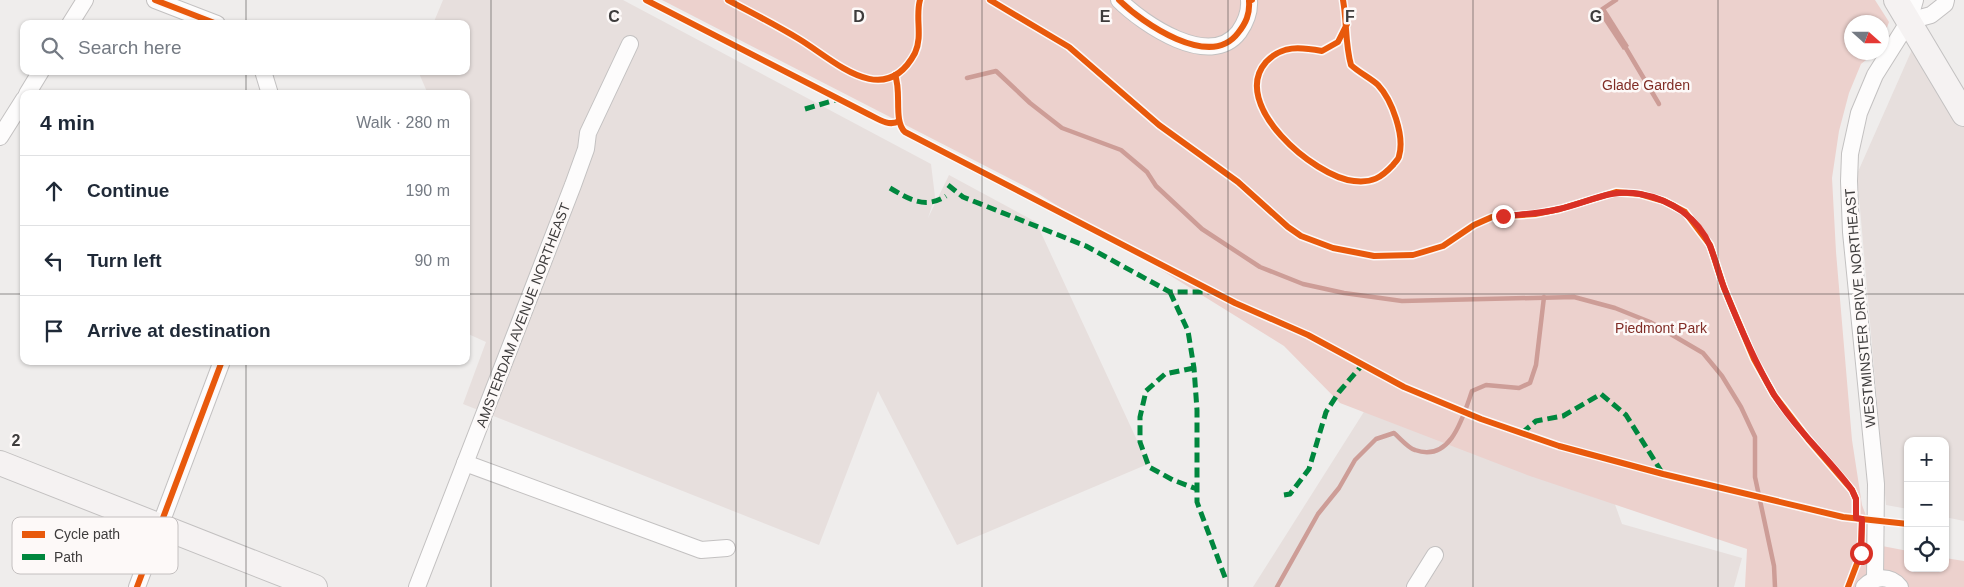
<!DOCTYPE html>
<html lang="en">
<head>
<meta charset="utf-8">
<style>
  :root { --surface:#fff; --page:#f2f2f3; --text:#1f2937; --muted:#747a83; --line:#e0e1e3 }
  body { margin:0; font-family:Helvetica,sans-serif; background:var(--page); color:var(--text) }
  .controls { position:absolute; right:15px; bottom:15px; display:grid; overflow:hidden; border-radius:10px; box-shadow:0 1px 4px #0004 }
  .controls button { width:45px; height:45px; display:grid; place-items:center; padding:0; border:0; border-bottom:1px solid var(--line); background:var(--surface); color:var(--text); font:25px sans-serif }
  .compass { position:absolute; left:1844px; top:15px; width:45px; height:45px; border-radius:50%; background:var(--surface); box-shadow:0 1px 4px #0004; rotate:111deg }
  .stop { position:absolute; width:15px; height:15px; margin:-11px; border:4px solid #d93025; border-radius:50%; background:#fff }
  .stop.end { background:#d93025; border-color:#fff; box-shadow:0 1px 5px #0008 }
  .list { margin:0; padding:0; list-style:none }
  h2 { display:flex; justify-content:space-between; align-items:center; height:65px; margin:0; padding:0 20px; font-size:21px }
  h2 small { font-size:16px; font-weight:400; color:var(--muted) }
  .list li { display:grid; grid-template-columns:32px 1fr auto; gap:15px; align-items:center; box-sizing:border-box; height:70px; padding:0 20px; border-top:1px solid var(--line) }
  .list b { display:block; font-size:19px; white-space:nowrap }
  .list em { font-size:16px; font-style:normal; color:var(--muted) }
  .icon { flex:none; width:28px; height:28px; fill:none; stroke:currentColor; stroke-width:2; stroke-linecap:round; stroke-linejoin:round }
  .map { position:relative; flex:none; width:1964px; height:587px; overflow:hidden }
  .search { position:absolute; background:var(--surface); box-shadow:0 1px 4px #0004; left:20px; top:20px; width:450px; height:55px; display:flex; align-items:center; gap:12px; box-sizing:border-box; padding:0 18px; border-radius:10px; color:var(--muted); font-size:19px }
  .panel { position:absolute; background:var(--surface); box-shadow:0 1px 4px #0004; left:20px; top:90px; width:450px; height:275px; border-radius:10px }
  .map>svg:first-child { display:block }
  .built { fill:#e7dfdd }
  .green { fill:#ecd1cd }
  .water { fill:#cd9d97 }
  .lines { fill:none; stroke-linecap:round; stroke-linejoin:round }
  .stream { stroke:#cd9d97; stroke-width:4.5 }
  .street-casing { stroke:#c3c1c1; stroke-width:18 }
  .secondary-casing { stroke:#c3c1c1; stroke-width:26 }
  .street { stroke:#fdfcfc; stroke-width:16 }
  .secondary { stroke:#f5f2f2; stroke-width:24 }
  .quiet { stroke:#00873e; stroke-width:5; stroke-dasharray:10 5; stroke-linecap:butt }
  .cycleway-casing { stroke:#fdf9f8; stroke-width:9 }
  .cycleway { stroke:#e8590c; stroke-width:6 }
  .route { stroke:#d93025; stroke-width:6 }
  .grid { fill:none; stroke:#3e3c3c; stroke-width:1; stroke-opacity:0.55 }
  .labels { text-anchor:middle; stroke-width:5; stroke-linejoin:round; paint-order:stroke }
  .park-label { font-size:14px; fill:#802d26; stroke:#fdf9f8 }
  .street-label { font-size:14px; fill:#3e3c3c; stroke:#fdf9f8 }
  .key { fill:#fdf9f8; stroke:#c4c0c0; stroke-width:1 }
  .key-label { font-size:14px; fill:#3e3c3c }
  .grid-label { font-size:16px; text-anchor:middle; font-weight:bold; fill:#3e3c3c; stroke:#fdf9f8; stroke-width:5; stroke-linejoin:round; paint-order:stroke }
</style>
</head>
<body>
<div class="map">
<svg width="1964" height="587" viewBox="0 0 1964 587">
  <rect width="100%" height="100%" fill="#efedec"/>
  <g class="built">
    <path d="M 443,0 L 623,0 L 931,164 L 935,197 L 928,218 L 949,175 L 1036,222 L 1148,464 L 957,545 L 878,391 L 819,545 L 463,404 L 486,342 L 466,333 L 466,94 L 428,94 L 418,71 L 466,71 L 466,24 L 433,24 Z"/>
    <path d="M 1922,27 L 1964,114 L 1964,521 L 1945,517 L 1945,441 L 1908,441 L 1908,509 L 1886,505 L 1857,174 Z"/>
    <path d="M 1379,388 L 1598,457 L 1622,524 L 1742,558 L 1734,587 L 1253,587 Z"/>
  </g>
  <path class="green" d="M 662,0 L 1875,0 L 1889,22 L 1882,42 L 1882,22 L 1852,22 L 1852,52 L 1875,53 L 1861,64 L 1849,93 L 1839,131 L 1832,178 L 1836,252 L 1852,440 L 1862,505 L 1877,545 L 1908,551 L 1908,568 L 1945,568 L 1945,558 L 1964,561 L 1964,587 L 1745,587 L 1747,549 L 1527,475 L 1340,403 L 1284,346 L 1032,190 Z"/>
  <path class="water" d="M 1605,8 L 1629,46 L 1623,50 L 1598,12 Z"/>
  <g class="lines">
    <g class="stream">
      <path d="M 1598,12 L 1616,0"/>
      <path d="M 1624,45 L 1659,104"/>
      <path d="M 967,78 L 996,71 L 1030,103 L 1062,128 L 1121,150 L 1147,172 L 1156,186 L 1202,229 L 1260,267 L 1303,284 L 1344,293 L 1402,301 L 1574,297 L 1615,308 L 1650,322 L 1703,353 L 1722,376 L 1741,407 L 1755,437 L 1755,477 L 1774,566 L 1775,587"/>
      <path d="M 1277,587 L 1318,514 L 1339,488 L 1355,460 L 1376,439 L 1394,433 C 1400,438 1408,448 1415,450 C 1451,463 1463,417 1472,391 L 1486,385 L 1519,388 L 1530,383 L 1536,365 L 1544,297"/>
    </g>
    <defs>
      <g id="street">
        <path d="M 155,0 L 217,24"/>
        <path d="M 1119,0 C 1143,24 1210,70 1239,32 C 1246,22 1250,12 1249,0"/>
        <path d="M 1909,21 L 1931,15 L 1945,4 L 1946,0"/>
        <path d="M 70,24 L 85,0"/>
        <path d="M 263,71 L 270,94"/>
        <path d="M 27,94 L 41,71"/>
        <path d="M 0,137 L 24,99"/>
        <path d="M 465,463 L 701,550 L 727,548"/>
        <path d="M 1875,579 L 1876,484 L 1851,232 L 1849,181 L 1850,154 L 1859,113 L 1875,75 L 1909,21 L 1915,0"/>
        <path d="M 137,587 L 222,361"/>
        <path d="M 417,587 L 573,185 L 586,149 L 588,133 L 630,44"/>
        <path d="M 1415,587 L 1435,555"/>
        <path d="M 1864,587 C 1874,576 1890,575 1900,587"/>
      </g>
      <g id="secondary">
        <path d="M 1896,0 L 1964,114"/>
        <path d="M 0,463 L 315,587"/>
      </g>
    </defs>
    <use href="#street" class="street-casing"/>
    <use href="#secondary" class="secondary-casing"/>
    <use href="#street" class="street"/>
    <use href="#secondary" class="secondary"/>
    <g class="quiet">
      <path d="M 805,109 L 839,99"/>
      <path d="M 948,185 L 963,197 L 1086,246 L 1170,292 L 1212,292"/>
      <path d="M 890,188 C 910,200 926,209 946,196"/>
      <path d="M 1170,292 L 1188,331 L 1194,368 L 1197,410 L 1197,502 L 1226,580"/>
      <path d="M 1194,368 L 1165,374 L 1146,391 L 1140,417 L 1140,442 L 1149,467 L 1173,480 L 1197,489"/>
      <path d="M 1522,433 L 1536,421 L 1563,416 L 1601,394 L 1626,415 L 1663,474"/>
      <path d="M 1284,495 L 1290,494 L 1309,469 L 1326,412 L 1339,392 L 1363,364"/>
    </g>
    <defs>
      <g id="cycleway">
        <path d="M 155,0 L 217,24"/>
        <path d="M 646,0 L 868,114 C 878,119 889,127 899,121"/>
        <path d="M 728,0 C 752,13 776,25 799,39 C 834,60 884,111 915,53 C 923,36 915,17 920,0"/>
        <path d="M 990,0 L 1069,47 L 1159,125 L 1238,182 L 1288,227 L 1301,236 L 1333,248 L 1374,256 L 1413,255 L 1443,246 L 1474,225 L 1492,217 L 1535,214 L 1560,209 L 1616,192 L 1640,194 L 1664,201 L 1685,212 L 1710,245 L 1724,288 L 1754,359 L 1774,395 L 1808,439 L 1852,490 L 1856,499 L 1856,518"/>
        <path d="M 1119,0 C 1142,23 1210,70 1238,33 C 1246,23 1250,14 1249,1 L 1252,0"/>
        <path d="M 1343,0 C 1347,22 1345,44 1351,65 C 1358,72 1372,79 1378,85 C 1392,100 1405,136 1399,156 C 1399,159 1395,162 1393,165 C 1381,178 1372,183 1354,181 C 1314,177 1229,104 1266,62 C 1282,45 1300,47 1322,51 L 1338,42 L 1347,24"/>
        <path d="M 895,75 C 902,92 893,121 905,132 L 1235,303 L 1308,335 L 1404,387 L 1481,419 L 1559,446 L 1663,474 L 1843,517 L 1908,524"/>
        <path d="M 137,587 L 222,361"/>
        <path d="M 1848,587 L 1861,553 L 1862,519"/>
      </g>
    </defs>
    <use href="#cycleway" class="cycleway-casing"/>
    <use href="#cycleway" class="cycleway"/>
  </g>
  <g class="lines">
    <path class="route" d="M 1503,216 C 1522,214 1541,214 1559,209 C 1587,203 1611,188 1640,194 C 1670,199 1699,218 1710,246 C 1716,260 1719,276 1725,290 C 1739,325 1754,360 1773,393 C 1795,429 1828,457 1852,490 L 1856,499 L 1856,518 L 1862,519 L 1861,553"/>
  </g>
  <path class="grid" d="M 246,0 L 246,24M 491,0 L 491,587M 736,0 L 736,587M 982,0 L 982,587M 1228,0 L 1228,587M 1473,0 L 1473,587M 1718,0 L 1718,587M 246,71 L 246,94M 0,294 L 24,294M 466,294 L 1964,294M 246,361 L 246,587"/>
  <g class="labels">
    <g class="park-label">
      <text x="1646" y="90">Glade Garden</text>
      <text x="1661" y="333">Piedmont Park</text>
    </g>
    <g class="street-label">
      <text transform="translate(1860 308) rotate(-95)" y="5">WESTMINSTER DRIVE NORTHEAST</text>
      <text transform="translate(523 315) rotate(-69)" y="5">AMSTERDAM AVENUE NORTHEAST</text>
    </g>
  </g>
  <rect x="12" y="517" width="166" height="57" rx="8" class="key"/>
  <rect x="22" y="531" width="23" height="7" fill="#e8590c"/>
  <rect x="22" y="554" width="23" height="6" fill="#00873e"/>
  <g class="key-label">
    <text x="54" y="539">Cycle path</text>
    <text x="54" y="562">Path</text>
  </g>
  <g class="grid-label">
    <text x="614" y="22">C</text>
    <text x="859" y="22">D</text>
    <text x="1105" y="22">E</text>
    <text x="1350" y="22">F</text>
    <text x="1596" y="22">G</text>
    <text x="16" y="446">2</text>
  </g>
</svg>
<div class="controls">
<button>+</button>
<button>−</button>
<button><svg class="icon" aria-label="locate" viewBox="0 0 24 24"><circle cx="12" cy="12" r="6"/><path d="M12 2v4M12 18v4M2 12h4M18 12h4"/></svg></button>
</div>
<svg class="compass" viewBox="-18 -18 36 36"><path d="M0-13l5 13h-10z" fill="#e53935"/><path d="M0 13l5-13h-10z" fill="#747a83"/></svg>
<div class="stop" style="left:1861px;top:553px"></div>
<div class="stop end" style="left:1503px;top:216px"></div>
<div class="search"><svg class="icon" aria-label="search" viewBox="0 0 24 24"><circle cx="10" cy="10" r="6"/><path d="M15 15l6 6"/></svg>Search here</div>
<section class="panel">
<h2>4 min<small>Walk · 280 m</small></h2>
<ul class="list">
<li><svg class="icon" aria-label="ahead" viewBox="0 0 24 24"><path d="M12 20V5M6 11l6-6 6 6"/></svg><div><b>Continue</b></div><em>190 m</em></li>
<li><svg class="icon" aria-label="left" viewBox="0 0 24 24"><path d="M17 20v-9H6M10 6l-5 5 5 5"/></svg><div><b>Turn left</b></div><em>90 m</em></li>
<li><svg class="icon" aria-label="arrive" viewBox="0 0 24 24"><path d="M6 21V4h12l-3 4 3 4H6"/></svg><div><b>Arrive at destination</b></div></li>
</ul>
</section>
</div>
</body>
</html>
